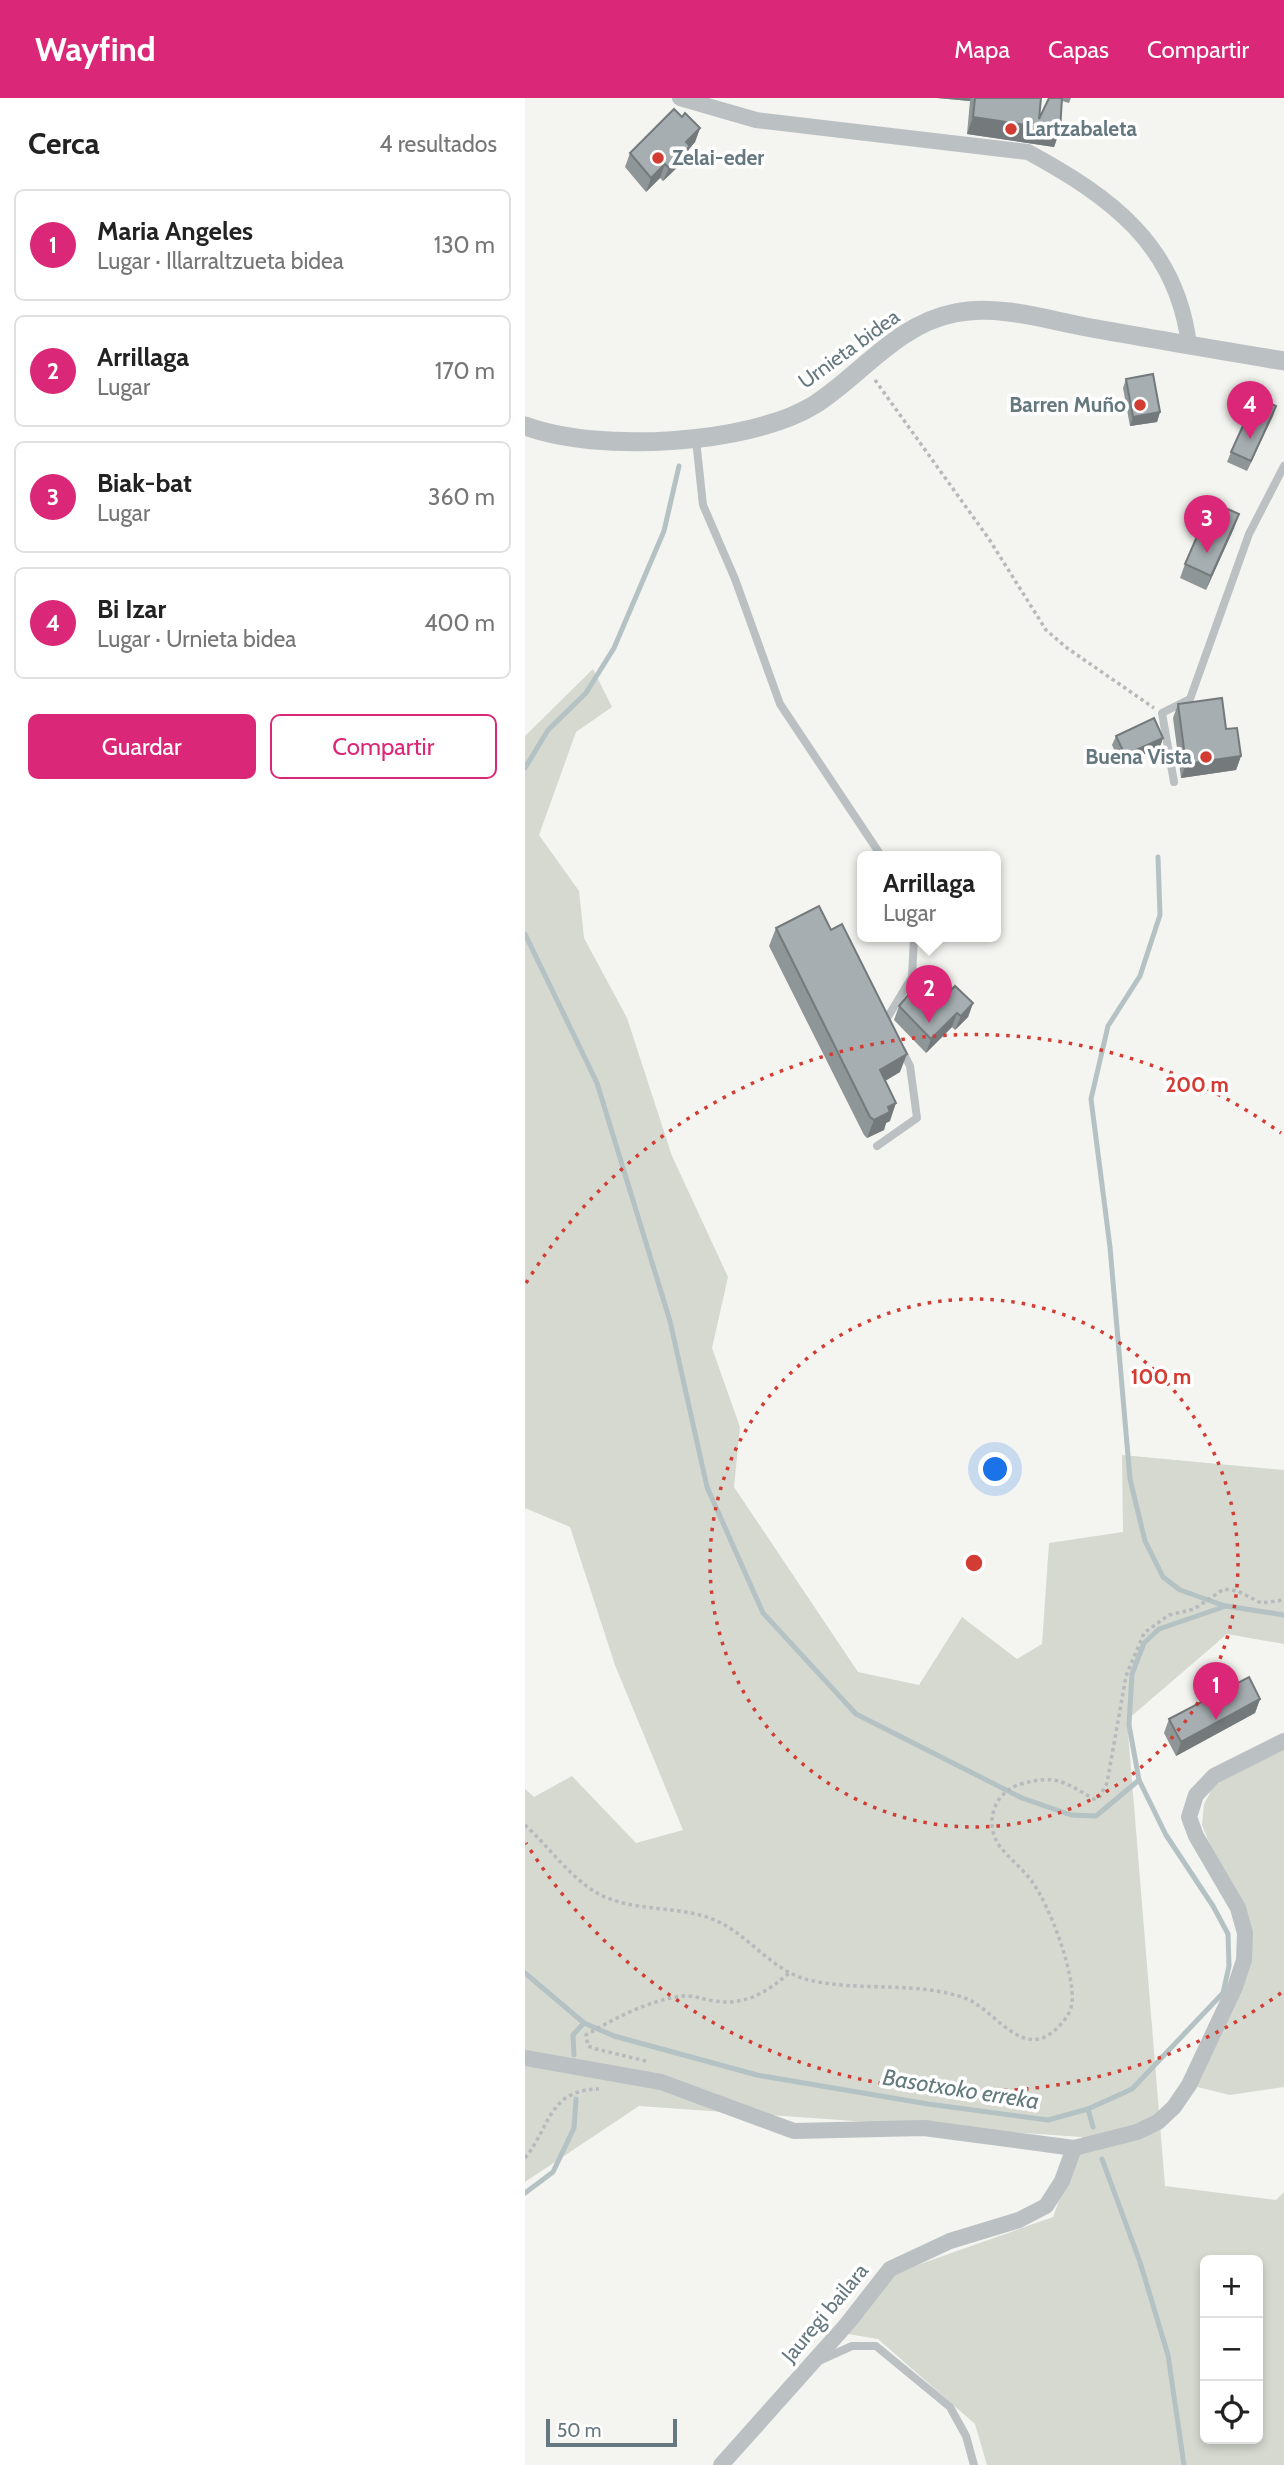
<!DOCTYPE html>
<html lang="es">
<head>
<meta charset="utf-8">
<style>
  :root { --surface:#fff; --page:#f2f2f2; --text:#222; --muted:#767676; --line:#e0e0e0; --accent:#db2777 }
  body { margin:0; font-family:Cabin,sans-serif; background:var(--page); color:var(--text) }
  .controls { position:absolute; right:21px; bottom:21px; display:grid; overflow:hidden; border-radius:10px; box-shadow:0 4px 10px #0003 }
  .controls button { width:63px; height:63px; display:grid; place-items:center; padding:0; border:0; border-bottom:2px solid var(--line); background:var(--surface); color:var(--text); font:35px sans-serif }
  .scale { position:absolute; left:21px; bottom:18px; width:131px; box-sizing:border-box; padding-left:7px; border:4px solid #66787f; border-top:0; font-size:19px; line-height:24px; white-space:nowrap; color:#66787f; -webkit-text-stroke:5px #fff; paint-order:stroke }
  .you { position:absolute; left:471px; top:1372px; width:24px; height:24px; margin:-18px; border:5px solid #fff; border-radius:50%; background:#1a73e8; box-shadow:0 0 0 10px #1a73e833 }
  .badge { display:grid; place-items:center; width:46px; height:46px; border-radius:50%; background:var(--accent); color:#fff; font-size:23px; font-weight:700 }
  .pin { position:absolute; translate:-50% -58px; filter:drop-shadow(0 2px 4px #0008) }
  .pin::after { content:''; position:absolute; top:37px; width:24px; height:21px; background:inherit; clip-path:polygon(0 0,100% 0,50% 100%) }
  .popup { position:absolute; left:332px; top:753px; width:144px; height:91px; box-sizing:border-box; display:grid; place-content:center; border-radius:10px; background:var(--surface); filter:drop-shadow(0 2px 5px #0005); font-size:23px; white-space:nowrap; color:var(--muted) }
  .popup b { font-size:26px; color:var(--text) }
  .popup::after { content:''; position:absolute; left:50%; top:100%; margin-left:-14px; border:14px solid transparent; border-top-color:var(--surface) }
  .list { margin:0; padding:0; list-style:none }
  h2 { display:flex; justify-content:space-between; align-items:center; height:91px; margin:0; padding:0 28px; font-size:30px }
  h2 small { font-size:23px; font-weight:400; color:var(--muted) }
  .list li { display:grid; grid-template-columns:46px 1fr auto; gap:21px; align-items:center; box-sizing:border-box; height:112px; margin:0 14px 14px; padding:0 14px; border:2px solid var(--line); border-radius:10px }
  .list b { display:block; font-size:26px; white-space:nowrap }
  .list p { margin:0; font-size:23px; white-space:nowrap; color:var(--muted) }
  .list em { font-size:23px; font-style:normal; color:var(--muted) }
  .actions { display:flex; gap:14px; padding:21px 28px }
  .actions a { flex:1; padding:16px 0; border:2px solid var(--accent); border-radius:10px; text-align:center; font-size:24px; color:var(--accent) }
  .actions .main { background:var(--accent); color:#fff }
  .icon { flex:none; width:38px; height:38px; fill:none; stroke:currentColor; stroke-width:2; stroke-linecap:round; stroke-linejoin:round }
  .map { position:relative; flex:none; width:759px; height:2367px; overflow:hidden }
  header { display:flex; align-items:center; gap:42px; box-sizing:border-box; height:98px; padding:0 35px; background:var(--accent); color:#fff }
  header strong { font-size:33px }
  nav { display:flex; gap:38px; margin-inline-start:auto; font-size:24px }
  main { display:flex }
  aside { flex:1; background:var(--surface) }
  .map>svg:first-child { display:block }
  .green { fill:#d5d9d0; fill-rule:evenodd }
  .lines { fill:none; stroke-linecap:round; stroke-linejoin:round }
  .stream { stroke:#b4c2c4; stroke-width:5 }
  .path { stroke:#b7babc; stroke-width:3.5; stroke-dasharray:3.5 3.5; stroke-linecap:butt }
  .service { stroke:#bbc0c2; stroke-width:8 }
  .minor { stroke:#bbc0c2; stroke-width:16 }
  .tertiary { stroke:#bbc0c2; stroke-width:19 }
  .wall { fill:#8f9698 }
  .shaded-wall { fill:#747a7c }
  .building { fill:#a6aeb1; stroke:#747a7c; stroke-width:2 }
  .ring { fill:none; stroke:#d23c32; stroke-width:3.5; stroke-dasharray:3.5 7 }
  .poi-dot { fill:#d23c32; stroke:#fff; stroke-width:2.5 }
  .labels { text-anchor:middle; stroke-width:7; stroke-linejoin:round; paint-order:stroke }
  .poi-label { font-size:21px; font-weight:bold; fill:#66787f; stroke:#fff; text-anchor:start }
  .street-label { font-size:21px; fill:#66787f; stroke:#fff }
  .water-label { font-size:23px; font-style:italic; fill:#627a7c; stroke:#fff }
  .centre { fill:#d23c32; stroke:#fff; stroke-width:3.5 }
  .ring-label { font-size:21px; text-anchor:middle; font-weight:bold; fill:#d23c32; stroke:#fff; stroke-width:7; stroke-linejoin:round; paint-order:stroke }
</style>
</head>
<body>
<header>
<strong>Wayfind</strong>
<nav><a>Mapa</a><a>Capas</a><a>Compartir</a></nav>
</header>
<main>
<aside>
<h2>Cerca<small>4 resultados</small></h2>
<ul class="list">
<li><span class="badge">1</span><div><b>Maria Angeles</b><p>Lugar · Illarraltzueta bidea</p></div><em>130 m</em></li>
<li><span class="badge">2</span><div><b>Arrillaga</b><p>Lugar</p></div><em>170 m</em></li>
<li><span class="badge">3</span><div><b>Biak-bat</b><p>Lugar</p></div><em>360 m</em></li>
<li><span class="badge">4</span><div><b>Bi Izar</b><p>Lugar · Urnieta bidea</p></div><em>400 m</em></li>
</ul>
<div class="actions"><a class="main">Guardar</a><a>Compartir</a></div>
</aside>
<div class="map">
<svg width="759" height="2367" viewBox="0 0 759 2367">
  <rect width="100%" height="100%" fill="#f4f4f1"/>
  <g class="green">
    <path d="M 68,571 L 87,609 L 51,634 L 14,737 L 54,793 L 59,840 L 102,920 L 147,1058 L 203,1179 L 187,1250 L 215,1329 L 209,1389 L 333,1574 L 394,1587 L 437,1519 L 492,1561 L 517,1546 L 524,1445 L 598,1434 L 597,1357 L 759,1372 L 759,1546 L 702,1536 L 602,1622 L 640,2088 L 751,2102 L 759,2094 L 759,2367 L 462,2367 L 450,2326 L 353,2241 L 323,2236 L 370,2175 L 528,2119 L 557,2039 L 114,2008 L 0,2084 L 0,1691 L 9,1699 L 47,1678 L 111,1745 L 158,1732 L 90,1567 L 45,1429 L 0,1410 L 0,638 ZM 680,2162 L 733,2162 L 733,2341 L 680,2341 Z"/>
    <path d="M 759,1652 L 759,1989 L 705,1997 L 664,1987 L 710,1889 L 720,1835 L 677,1727 L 679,1706 L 687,1691 L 698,1681 Z"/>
  </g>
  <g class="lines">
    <g class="stream">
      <path d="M 0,670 L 23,632 L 61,595 L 89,550 L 139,433 L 154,368"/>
      <path d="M 633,759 L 635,817 L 615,878 L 583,928 L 566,1001 L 585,1149 L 605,1381 L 620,1443 L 638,1479 L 655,1492 L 700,1508"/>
      <path d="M 0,836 L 72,985 L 145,1223 L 182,1389 L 238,1515 L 331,1616 L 497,1700 L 546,1717 L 571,1718 L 614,1682"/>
      <path d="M 0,1875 L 59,1925 L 89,1938 L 232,1977 L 403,2006 L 523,2022 L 563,2011 L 607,1991 L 698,1895 L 704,1868 L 703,1836 L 688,1808 L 641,1737 L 614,1682 L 604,1627 L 607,1576 L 619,1545 L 634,1531 L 701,1508 L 759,1517"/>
      <path d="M 49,1957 L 48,1937 L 59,1925"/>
      <path d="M 563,2011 L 568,2029"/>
      <path d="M 577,2061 L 615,2164 L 643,2257 L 659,2367"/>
      <path d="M 0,2095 L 28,2074 L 49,2030 L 51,2001"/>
    </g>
    <g class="path">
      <path d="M 350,282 L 464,441 L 521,532 L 542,550 L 629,610"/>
      <path d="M 0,1727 C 27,1751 52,1791 88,1802 C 123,1814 163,1808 196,1825 C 227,1841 249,1874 284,1882 C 334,1894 387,1883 437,1899 C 462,1907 478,1935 503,1941 C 516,1944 527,1936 535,1927 C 541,1921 546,1913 547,1905 C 550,1875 525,1809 508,1785 C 499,1772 486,1762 476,1750 C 458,1727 468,1694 496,1686 C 531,1676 539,1684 569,1701 L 574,1700 L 582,1685 L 601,1578 L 619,1535 L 644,1517 L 669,1511 L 699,1491 L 713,1493 L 736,1505 L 759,1502"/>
      <path d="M 121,1963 L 71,1951 L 63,1948 L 61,1937 C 90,1920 124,1902 158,1898 C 169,1897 179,1902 190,1903 C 220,1908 242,1894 264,1875"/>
      <path d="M 0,2060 C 26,2028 23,1992 74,1991"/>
    </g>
    <g class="service">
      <path d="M 171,342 L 178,407 L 210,481 L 255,606 L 357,759"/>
      <path d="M 649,684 L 637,615 L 665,601 L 724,436 L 759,368"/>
      <path d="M 364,928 L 361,922 L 387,879 L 389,839"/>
      <path d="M 352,1048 L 392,1020 L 385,968 L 377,952"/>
      <path d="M 296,2262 L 327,2248 L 351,2248 L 425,2309 L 441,2338 L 449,2367"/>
    </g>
    <g class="minor">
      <path d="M 155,0 L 231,22 L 503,54 C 586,99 652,147 664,247"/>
      <path d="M 0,1960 L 136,1984 L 269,2033 L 399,2030 L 549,2050 L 612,2034 L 633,2024 L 649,2009 L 664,1987 L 710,1889 L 719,1862 L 720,1835 L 713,1810 L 671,1738 L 664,1719 L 671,1697 L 689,1678 L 759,1643"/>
      <path d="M 196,2367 L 322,2226 L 365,2171 L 425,2143 L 494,2122 L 521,2108 L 537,2083 L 549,2050"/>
    </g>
    <path class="tertiary" d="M 0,328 C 71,355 224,347 289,307 C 336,277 372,226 430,215 C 472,206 519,221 561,229 C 627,241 693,252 759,263"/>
  </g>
  <g class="wall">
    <path d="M 412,0 L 516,0 L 514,21 L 524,0 L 546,0 L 544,5 L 537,3 L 535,32 L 529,49 L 442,36 L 445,3 Z"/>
    <path d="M 157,19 L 175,30 L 170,44 L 164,51 L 160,62 L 138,83 L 135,80 L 121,94 L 100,69 L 105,55 Z"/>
    <path d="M 601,281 L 635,314 L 632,324 L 605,328 L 598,290 Z"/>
    <path d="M 751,308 L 722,373 L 702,364 L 706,354 Z"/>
    <path d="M 709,430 L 681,492 L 655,480 L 660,466 Z"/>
    <path d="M 653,606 L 701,631 L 716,658 L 711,672 L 656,680 L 648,620 Z"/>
    <path d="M 591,638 L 638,640 L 635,649 L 596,667 L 587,647 Z"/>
    <path d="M 251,830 L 306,832 L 375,974 L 360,983 L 365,1023 L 361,1025 L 359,1032 L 342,1040 L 339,1037 L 244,848 Z"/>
    <path d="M 448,905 L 443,919 L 430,932 L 427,929 L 401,955 L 369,922 L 374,908 Z"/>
    <path d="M 735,1601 L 730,1615 L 651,1658 L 639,1635 L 644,1621 Z"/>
  </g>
  <g class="shaded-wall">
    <path d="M 412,0 L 446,0 L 445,3 Z"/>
    <path d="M 448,19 L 535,32 L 529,49 L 442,36 Z"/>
    <path d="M 175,30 L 170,44 L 164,51 L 160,62 L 138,83 L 144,70 L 161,44 Z"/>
    <path d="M 140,66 L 135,80 L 121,94 L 126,80 Z"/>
    <path d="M 751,308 L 748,318 L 722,373 L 726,363 Z"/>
    <path d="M 635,314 L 632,324 L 605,328 L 608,319 Z"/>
    <path d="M 714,416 L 709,430 L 681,492 L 686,478 Z"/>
    <path d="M 638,640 L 635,649 L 596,667 L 600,657 Z"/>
    <path d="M 716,658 L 711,672 L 656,680 L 661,666 Z"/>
    <path d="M 448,905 L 443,919 L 430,932 L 436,918 Z"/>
    <path d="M 432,915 L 427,929 L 401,955 L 406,941 Z"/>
    <path d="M 382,956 L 375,974 L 348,990 L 355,972 Z"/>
    <path d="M 371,1005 L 365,1023 L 361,1025 L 359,1032 L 342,1040 L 349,1022 L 363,1009 Z"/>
    <path d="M 735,1601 L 730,1615 L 651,1658 L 656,1644 Z"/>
  </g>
  <g class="building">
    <path d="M 450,0 L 516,0 L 514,21 L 524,0 L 537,0 L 535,32 L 448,19 Z"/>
    <path d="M 149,11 L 157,19 L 160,15 L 175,30 L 161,44 L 165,48 L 144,70 L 140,66 L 126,80 L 105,55 Z"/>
    <path d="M 628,276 L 635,314 L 608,319 L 601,281 Z"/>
    <path d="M 731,299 L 751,308 L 726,363 L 706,354 Z"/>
    <path d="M 687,404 L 714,416 L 686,478 L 660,466 Z"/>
    <path d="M 697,600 L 701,631 L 712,630 L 716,658 L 661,666 L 653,606 Z"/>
    <path d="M 629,620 L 638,640 L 600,657 L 591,638 Z"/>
    <path d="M 294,808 L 306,832 L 317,826 L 382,956 L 355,972 L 371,1005 L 363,1009 L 365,1014 L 349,1022 L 345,1019 L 251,830 Z"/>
    <path d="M 399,878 L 420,898 L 430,888 L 448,905 L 436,918 L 432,915 L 406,941 L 374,908 Z"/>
    <path d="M 724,1579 L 735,1601 L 656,1644 L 644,1621 Z"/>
  </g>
  <g class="ring">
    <circle cx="449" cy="1465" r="264"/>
    <path d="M756 1895A528 528 0 0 1 1 1745M1 1185A528 528 0 0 1 756 1035"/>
  </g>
  <g class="poi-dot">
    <circle cx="486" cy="31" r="7"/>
    <circle cx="133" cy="60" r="7"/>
    <circle cx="615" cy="307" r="7"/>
    <circle cx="681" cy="659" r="7"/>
  </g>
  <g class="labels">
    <g class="poi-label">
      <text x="500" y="38">Lartzabaleta</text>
      <text x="147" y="67">Zelai-eder</text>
      <text x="601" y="314" text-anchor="end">Barren Muño</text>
      <text x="667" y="666" text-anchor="end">Buena Vista</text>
    </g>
    <g class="street-label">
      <text transform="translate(324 251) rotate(-36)" y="7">Urnieta bidea</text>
      <text transform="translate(300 2215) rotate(-50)" y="7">Jauregi bailara</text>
    </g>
    <g class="water-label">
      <text transform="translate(436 1991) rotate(9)" y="8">Basotxoko erreka</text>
    </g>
  </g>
  <circle cx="449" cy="1465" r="10" class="centre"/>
  <g class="ring-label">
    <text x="672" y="994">200 m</text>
    <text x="636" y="1286">100 m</text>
  </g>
</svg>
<div class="controls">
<button>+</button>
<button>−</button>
<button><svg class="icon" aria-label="locate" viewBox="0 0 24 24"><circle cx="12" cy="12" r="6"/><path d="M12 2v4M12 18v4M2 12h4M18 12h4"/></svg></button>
</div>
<div class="scale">50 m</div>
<div class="you"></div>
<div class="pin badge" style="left:691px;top:1622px">1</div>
<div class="pin badge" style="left:404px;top:925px">2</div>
<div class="popup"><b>Arrillaga</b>Lugar</div>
<div class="pin badge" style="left:682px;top:455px">3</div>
<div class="pin badge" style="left:725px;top:341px">4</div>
</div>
</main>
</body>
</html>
